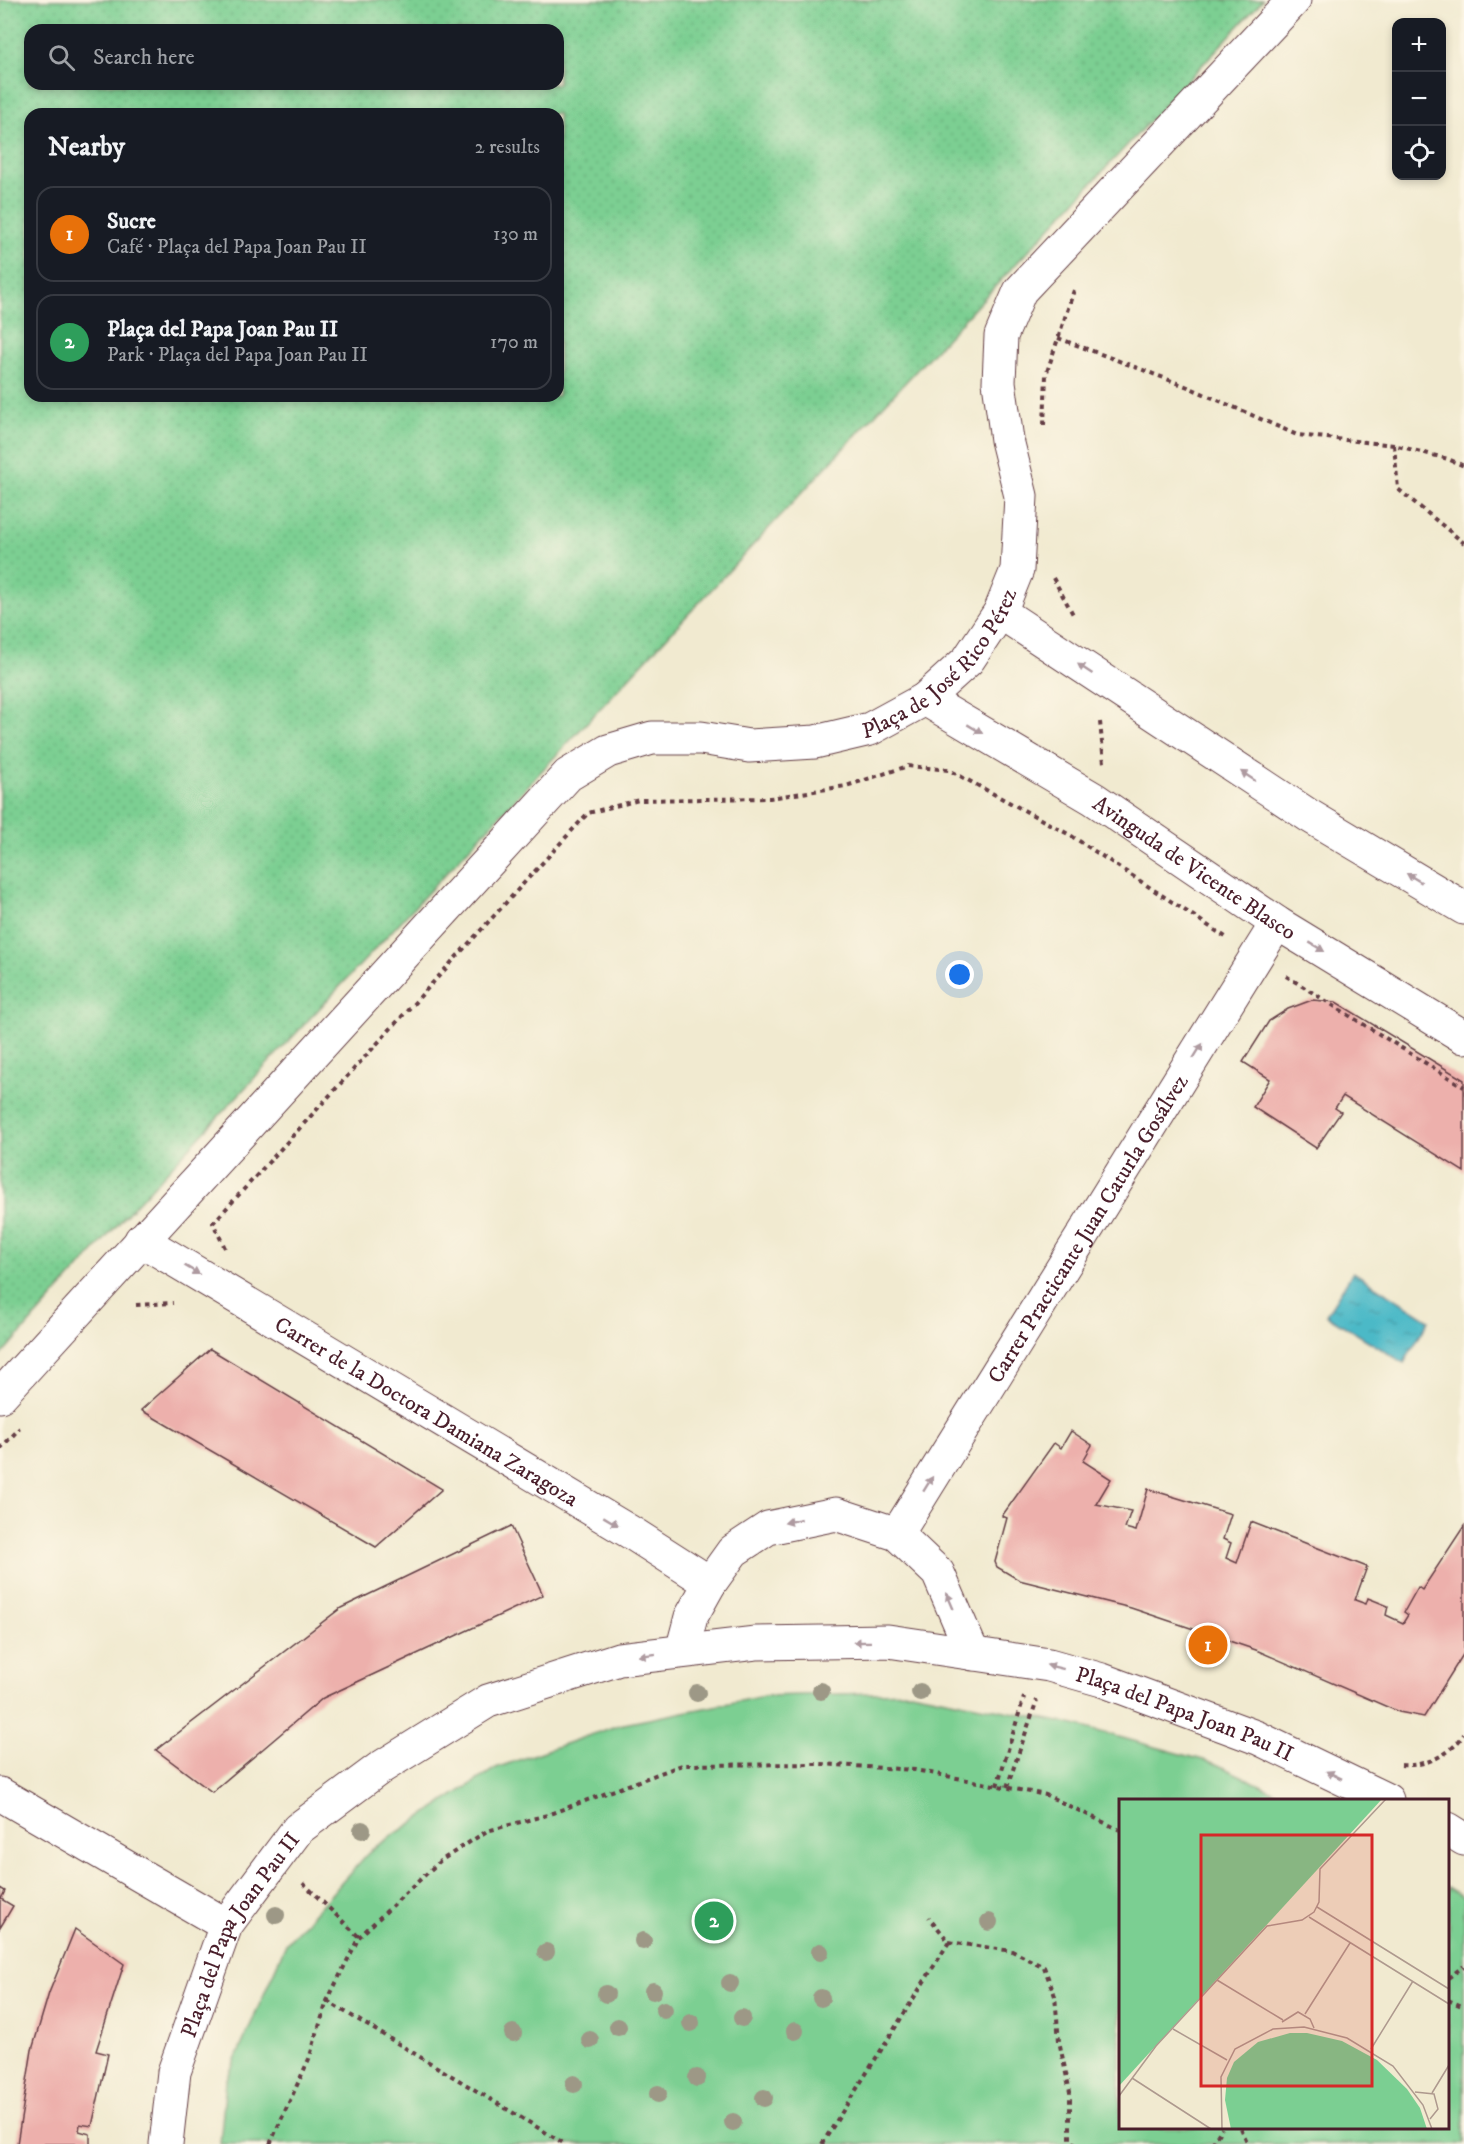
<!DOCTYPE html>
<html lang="en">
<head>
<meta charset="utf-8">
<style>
  :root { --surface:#171b24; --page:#242831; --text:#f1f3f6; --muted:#9ea1a6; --line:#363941; --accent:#c8321e }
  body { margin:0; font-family:"IM FELL DW Pica",serif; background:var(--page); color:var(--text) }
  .controls { position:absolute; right:18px; top:18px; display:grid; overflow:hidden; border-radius:12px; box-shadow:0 3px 9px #0003 }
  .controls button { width:54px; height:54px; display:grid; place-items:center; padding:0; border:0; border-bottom:2px solid var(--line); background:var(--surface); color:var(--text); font:30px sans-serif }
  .you { position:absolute; left:960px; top:975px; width:21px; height:21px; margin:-15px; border:4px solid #fff; border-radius:50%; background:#1a73e8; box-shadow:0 0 0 9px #1a73e833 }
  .badge { display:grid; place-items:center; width:39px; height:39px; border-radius:50%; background:var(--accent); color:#fff; font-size:20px; font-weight:700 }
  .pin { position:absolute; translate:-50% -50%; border:3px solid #fff; box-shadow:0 2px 6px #0006 }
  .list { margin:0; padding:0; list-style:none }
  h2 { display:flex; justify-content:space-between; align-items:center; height:78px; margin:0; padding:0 24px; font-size:26px }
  h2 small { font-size:20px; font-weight:400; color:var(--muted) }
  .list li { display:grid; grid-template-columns:39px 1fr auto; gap:18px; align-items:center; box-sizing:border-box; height:96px; margin:0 12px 12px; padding:0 12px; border:2px solid var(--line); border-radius:18px }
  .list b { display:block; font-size:22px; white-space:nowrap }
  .list p { margin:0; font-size:20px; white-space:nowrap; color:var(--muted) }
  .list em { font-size:20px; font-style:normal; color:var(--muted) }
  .icon { flex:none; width:33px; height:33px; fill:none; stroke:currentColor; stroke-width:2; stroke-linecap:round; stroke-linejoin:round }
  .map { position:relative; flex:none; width:1464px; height:2144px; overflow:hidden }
  .search { position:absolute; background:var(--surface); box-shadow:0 3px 9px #0003; left:24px; top:24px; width:540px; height:66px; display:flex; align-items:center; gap:15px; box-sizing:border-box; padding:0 21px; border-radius:18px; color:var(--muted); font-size:22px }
  .panel { position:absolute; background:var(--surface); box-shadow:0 3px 9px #0003; left:24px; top:108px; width:540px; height:294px; border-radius:18px }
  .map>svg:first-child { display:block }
  .grass { fill:url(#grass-dots); stroke:#62775e; stroke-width:1.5; fill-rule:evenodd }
  .green { fill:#7bcf92; stroke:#62775e; stroke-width:1.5 }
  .water { fill:url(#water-ripples); stroke:#4b6c79; stroke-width:1.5 }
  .building { fill:#edb0ac }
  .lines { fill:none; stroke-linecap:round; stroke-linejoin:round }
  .minor-casing { stroke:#633d44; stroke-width:35 }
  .path { stroke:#633d44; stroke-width:4; stroke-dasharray:4.5 4.5; stroke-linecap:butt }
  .minor { stroke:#fff; stroke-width:33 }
  .tree { fill:#9d9886 }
  .oneway { fill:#ae9aa0 }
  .labels { text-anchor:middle; stroke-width:4.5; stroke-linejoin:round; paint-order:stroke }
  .street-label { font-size:22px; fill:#4a1f2b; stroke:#fcf5e5 }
  .inset-road { fill:none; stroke:#ae998e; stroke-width:1.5 }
  .view { fill:#d62828; fill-opacity:0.15; stroke:#d62828; stroke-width:3 }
  .inset-edge { fill:none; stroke:#4a1f2b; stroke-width:3 }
</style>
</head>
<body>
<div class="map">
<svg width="1464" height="2144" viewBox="0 0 1464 2144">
  <defs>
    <pattern id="grass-dots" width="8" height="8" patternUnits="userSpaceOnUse" patternTransform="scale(1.5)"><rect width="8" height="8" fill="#7bcf92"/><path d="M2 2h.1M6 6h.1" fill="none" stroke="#6cb17e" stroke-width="1.8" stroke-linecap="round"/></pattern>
    <pattern id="water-ripples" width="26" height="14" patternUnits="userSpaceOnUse" patternTransform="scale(1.5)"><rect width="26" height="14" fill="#4cb9c7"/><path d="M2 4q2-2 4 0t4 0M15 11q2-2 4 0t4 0" fill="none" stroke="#4196a2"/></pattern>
  </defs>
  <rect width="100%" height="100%" fill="#fcf5e5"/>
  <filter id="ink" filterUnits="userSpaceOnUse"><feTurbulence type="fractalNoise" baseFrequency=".0167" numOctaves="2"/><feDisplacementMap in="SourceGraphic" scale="12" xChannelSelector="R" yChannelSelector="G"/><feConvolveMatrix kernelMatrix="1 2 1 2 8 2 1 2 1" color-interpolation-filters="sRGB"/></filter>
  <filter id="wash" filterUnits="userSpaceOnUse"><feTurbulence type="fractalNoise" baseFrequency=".008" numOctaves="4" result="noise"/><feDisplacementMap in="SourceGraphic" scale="24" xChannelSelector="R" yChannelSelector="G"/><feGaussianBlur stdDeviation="1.35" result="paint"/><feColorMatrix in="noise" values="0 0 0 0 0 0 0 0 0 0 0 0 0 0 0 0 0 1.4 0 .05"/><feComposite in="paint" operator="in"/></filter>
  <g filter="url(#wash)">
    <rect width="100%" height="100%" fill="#f1ead0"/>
    <path class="grass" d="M 0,0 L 1263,0 L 128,1213 L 0,1357 ZM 30,30 L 558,30 L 558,84 L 30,84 ZM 30,114 L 558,114 L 558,396 L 30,396 Z"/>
    <path class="green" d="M 911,1692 L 1075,1725 L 1214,1763 L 1292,1800 L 1120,1800 L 1120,2128 L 1448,2128 L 1448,1887 L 1464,1897 L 1464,2144 L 220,2144 L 226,2081 L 286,1944 L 372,1849 L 496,1768 L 619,1725 L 765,1696 Z"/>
    <path class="water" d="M 1353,1272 L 1429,1320 L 1404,1363 L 1326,1315 Z"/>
    <g id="blocks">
      <g class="building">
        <path d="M 1312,1000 L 1336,1002 L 1464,1080 L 1464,1172 L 1343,1096 L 1335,1108 L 1341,1112 L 1316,1148 L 1253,1107 L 1270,1079 L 1243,1062 L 1269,1021 L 1288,1009 Z"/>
        <path d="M 210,1349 L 442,1489 L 376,1547 L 141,1410 Z"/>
        <path d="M 1071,1431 L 1092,1445 L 1083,1461 L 1111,1479 L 1096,1504 L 1131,1511 L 1125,1528 L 1136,1531 L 1148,1489 L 1231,1514 L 1223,1539 L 1231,1543 L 1226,1558 L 1237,1563 L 1251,1522 L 1367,1567 L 1355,1600 L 1366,1604 L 1368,1598 L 1388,1606 L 1386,1615 L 1403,1623 L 1408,1615 L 1404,1612 L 1418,1587 L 1422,1590 L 1464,1526 L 1464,1653 L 1424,1717 L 1399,1712 L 1256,1650 L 1131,1608 L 1019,1580 L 997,1567 L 995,1562 L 1007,1518 L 1002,1516 L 1054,1443 L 1061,1448 Z"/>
        <path d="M 511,1526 L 543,1595 L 323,1698 L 212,1792 L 156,1750 L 341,1608 Z"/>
        <path d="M 0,1888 L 5,1891 L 1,1899 L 13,1906 L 0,1928 Z"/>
        <path d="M 75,1929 L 124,1964 L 96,2051 L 108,2054 L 92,2126 L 80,2124 L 79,2131 L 90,2134 L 90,2144 L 17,2144 L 32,2050 L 49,1993 Z"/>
      </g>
    </g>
  </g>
  <g filter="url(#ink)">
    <use href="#blocks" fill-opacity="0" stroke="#633d44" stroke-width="1.5"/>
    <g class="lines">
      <defs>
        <g id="minor">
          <path d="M 1000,612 L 1308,815 L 1464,908"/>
          <path id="s1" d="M 925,699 L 1094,799 L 1277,923 L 1464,1037"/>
          <path id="s2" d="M 141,1240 L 635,1535 L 710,1583"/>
          <path id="s3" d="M 0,1396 L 568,775 L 608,751 L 652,738 L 701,738 L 749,746 L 815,742 L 870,729 L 925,699 L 968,660 L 1000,612 L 1017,570 L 1021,496 L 1007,440 L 999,382 L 1001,336 L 1020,291 L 1294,0"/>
          <path id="s4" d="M 897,1534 L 1277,923"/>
          <path d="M 682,1651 L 691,1617 L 710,1583 L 733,1551 L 768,1528 L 836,1514 L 897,1534 L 938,1573 L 973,1654"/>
          <path d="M 0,1794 L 226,1925"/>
          <path d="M 1448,1829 L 1464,1839"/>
          <path id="s5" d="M 166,2144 L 174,2072 L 226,1925 L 298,1829 L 380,1768 L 488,1701 L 619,1659 L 756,1643 L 888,1641 L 1049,1665 L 1102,1680 L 1258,1738 L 1387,1800"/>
        </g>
      </defs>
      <use href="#minor" class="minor-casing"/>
      <g class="path">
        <path d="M 1058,338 L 1188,387 L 1297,435 L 1394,445 L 1448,459 L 1464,466"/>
        <path d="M 1044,425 L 1046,375 L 1074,290"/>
        <path d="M 1394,445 L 1398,489 L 1464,543"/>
        <path d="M 1053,578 L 1074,616"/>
        <path d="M 1100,722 L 1104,763"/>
        <path d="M 1286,976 L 1464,1087"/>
        <path d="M 225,1248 L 213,1223 L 588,813 L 639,800 L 770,798 L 846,786 L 908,766 L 949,770 L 1070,835 L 1227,938"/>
        <path d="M 136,1305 L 173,1303"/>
        <path d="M 0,1449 L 20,1428"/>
        <path d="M 1401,1765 C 1425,1767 1451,1755 1464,1734"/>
        <path d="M 997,1786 L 1024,1697"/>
        <path d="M 1007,1787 L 1037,1700"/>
        <path d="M 303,1883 L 359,1937"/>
        <path d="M 949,1942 L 1012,1951 L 1044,1967 L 1055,1996 L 1059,2041 L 1070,2092 L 1070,2139 L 1075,2144"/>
        <path d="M 1448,1978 L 1464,1966"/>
        <path d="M 1448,2000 L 1464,2007"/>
        <path d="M 327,2001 L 565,2144"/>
        <path d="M 1241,2128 L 1248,2144"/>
        <path d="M 270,2144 L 309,2059 L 327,2001 L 359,1937 L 440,1861 L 487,1831 L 547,1815 L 682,1765 L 821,1764 L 915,1770 L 1046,1795 L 1120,1830"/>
        <path d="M 822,2144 L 949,1942 L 929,1917"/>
        <path d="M 1212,2144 L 1222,2128"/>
      </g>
      <use href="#minor" class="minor"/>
    </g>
    <g class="tree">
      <circle cx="821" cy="1691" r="9"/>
      <circle cx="920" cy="1692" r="9"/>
      <circle cx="697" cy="1693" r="9"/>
      <circle cx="362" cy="1830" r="9"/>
      <circle cx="276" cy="1915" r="9"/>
      <circle cx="989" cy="1922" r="9"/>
      <circle cx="643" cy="1941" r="9"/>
      <circle cx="546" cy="1952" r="9"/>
      <circle cx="820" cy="1952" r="9"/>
      <circle cx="730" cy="1983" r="9"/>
      <circle cx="653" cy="1991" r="9"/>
      <circle cx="606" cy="1994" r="9"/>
      <circle cx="821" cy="1998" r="9"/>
      <circle cx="664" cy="2010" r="9"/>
      <circle cx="742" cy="2018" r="9"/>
      <circle cx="691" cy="2023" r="9"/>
      <circle cx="618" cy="2027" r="9"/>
      <circle cx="795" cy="2031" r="9"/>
      <circle cx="513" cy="2033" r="9"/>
      <circle cx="590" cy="2040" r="9"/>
      <circle cx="697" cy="2078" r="9"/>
      <circle cx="574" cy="2084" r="9"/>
      <circle cx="658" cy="2094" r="9"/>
      <circle cx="764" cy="2098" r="9"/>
      <circle cx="733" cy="2122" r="9"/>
    </g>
    <defs><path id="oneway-solid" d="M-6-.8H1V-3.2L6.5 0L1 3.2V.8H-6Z" transform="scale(1.5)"/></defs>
    <g class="oneway">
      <use href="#oneway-solid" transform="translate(1085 669) rotate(-146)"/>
      <use href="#oneway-solid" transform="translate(975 729) rotate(31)"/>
      <use href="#oneway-solid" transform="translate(1248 776) rotate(-147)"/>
      <use href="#oneway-solid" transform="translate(1414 878) rotate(-149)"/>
      <use href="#oneway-solid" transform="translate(1317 947) rotate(31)"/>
      <use href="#oneway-solid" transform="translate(1198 1051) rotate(-58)"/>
      <use href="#oneway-solid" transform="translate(192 1270) rotate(31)"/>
      <use href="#oneway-solid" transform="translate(928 1484) rotate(-58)"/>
      <use href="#oneway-solid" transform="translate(611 1521) rotate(31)"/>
      <use href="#oneway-solid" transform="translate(793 1521) rotate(167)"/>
      <use href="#oneway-solid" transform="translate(950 1601) rotate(-113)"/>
      <use href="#oneway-solid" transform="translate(862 1642) rotate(179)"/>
      <use href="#oneway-solid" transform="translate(647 1655) rotate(173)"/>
      <use href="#oneway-solid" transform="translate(1055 1667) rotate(-166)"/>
      <use href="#oneway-solid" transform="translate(1334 1775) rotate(-154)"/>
    </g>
  </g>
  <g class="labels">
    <g class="street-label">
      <text dy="8" stroke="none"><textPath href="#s3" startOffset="1252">Plaça de José Rico Pérez</textPath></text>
      <text dy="8" stroke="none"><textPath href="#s1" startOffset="318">Avinguda de Vicente Blasco</textPath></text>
      <text dy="8" stroke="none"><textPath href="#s4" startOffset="360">Carrer Practicante Juan Caturla Gosálvez</textPath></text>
      <text dy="8" stroke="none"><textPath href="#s2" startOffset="333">Carrer de la Doctora Damiana Zaragoza</textPath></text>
      <text dy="8" stroke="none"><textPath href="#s5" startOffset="1292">Plaça del Papa Joan Pau II</textPath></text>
      <text dy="8" stroke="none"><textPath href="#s5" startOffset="226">Plaça del Papa Joan Pau II</textPath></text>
    </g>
  </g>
  <g transform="translate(1119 1799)">
    <rect width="330" height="330" fill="#f1ead0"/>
    <path d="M 0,0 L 263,0 L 0,287 Z" fill="#7bcf92"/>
    <path d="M 171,234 L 188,234 L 223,242 L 258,261 L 288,290 L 301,309 L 308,330 L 112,330 L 106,301 L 108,279 L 115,263 L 139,243 Z" fill="#7bcf92"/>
    <path class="inset-road" d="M 198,108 L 330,190M 190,118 L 330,205M 98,181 L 164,221M 186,215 L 231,144M 163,223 L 179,213 L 191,220 L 195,229M 54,230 L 108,261M 252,250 L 294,182M 13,279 L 92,330M 296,293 L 315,295 L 319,310 L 311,320M 313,294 L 330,266M 0,297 L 37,247 L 148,127 L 183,121 L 195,113 L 200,103 L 201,70 L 267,0M 103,330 L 102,278 L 116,250 L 154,230 L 185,228 L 228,239 L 274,267 L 304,306 L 313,330"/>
    <path class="view" d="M 82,36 L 253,36 L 253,287 L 82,287 Z"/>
    <rect width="330" height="330" class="inset-edge"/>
  </g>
</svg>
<div class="controls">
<button>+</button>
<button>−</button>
<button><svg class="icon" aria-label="locate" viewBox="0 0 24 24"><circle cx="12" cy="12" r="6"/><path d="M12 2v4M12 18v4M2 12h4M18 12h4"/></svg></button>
</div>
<div class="you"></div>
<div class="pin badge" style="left:1208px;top:1645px;background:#e8710a">1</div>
<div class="pin badge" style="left:714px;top:1921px;background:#2e9e5b">2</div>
<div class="search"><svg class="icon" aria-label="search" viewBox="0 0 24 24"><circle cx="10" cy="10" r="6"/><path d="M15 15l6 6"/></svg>Search here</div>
<section class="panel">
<h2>Nearby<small>2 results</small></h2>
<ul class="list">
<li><span class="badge" style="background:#e8710a">1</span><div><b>Sucre</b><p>Café · Plaça del Papa Joan Pau II</p></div><em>130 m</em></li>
<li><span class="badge" style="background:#2e9e5b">2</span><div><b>Plaça del Papa Joan Pau II</b><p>Park · Plaça del Papa Joan Pau II</p></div><em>170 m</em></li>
</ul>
</section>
</div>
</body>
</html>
